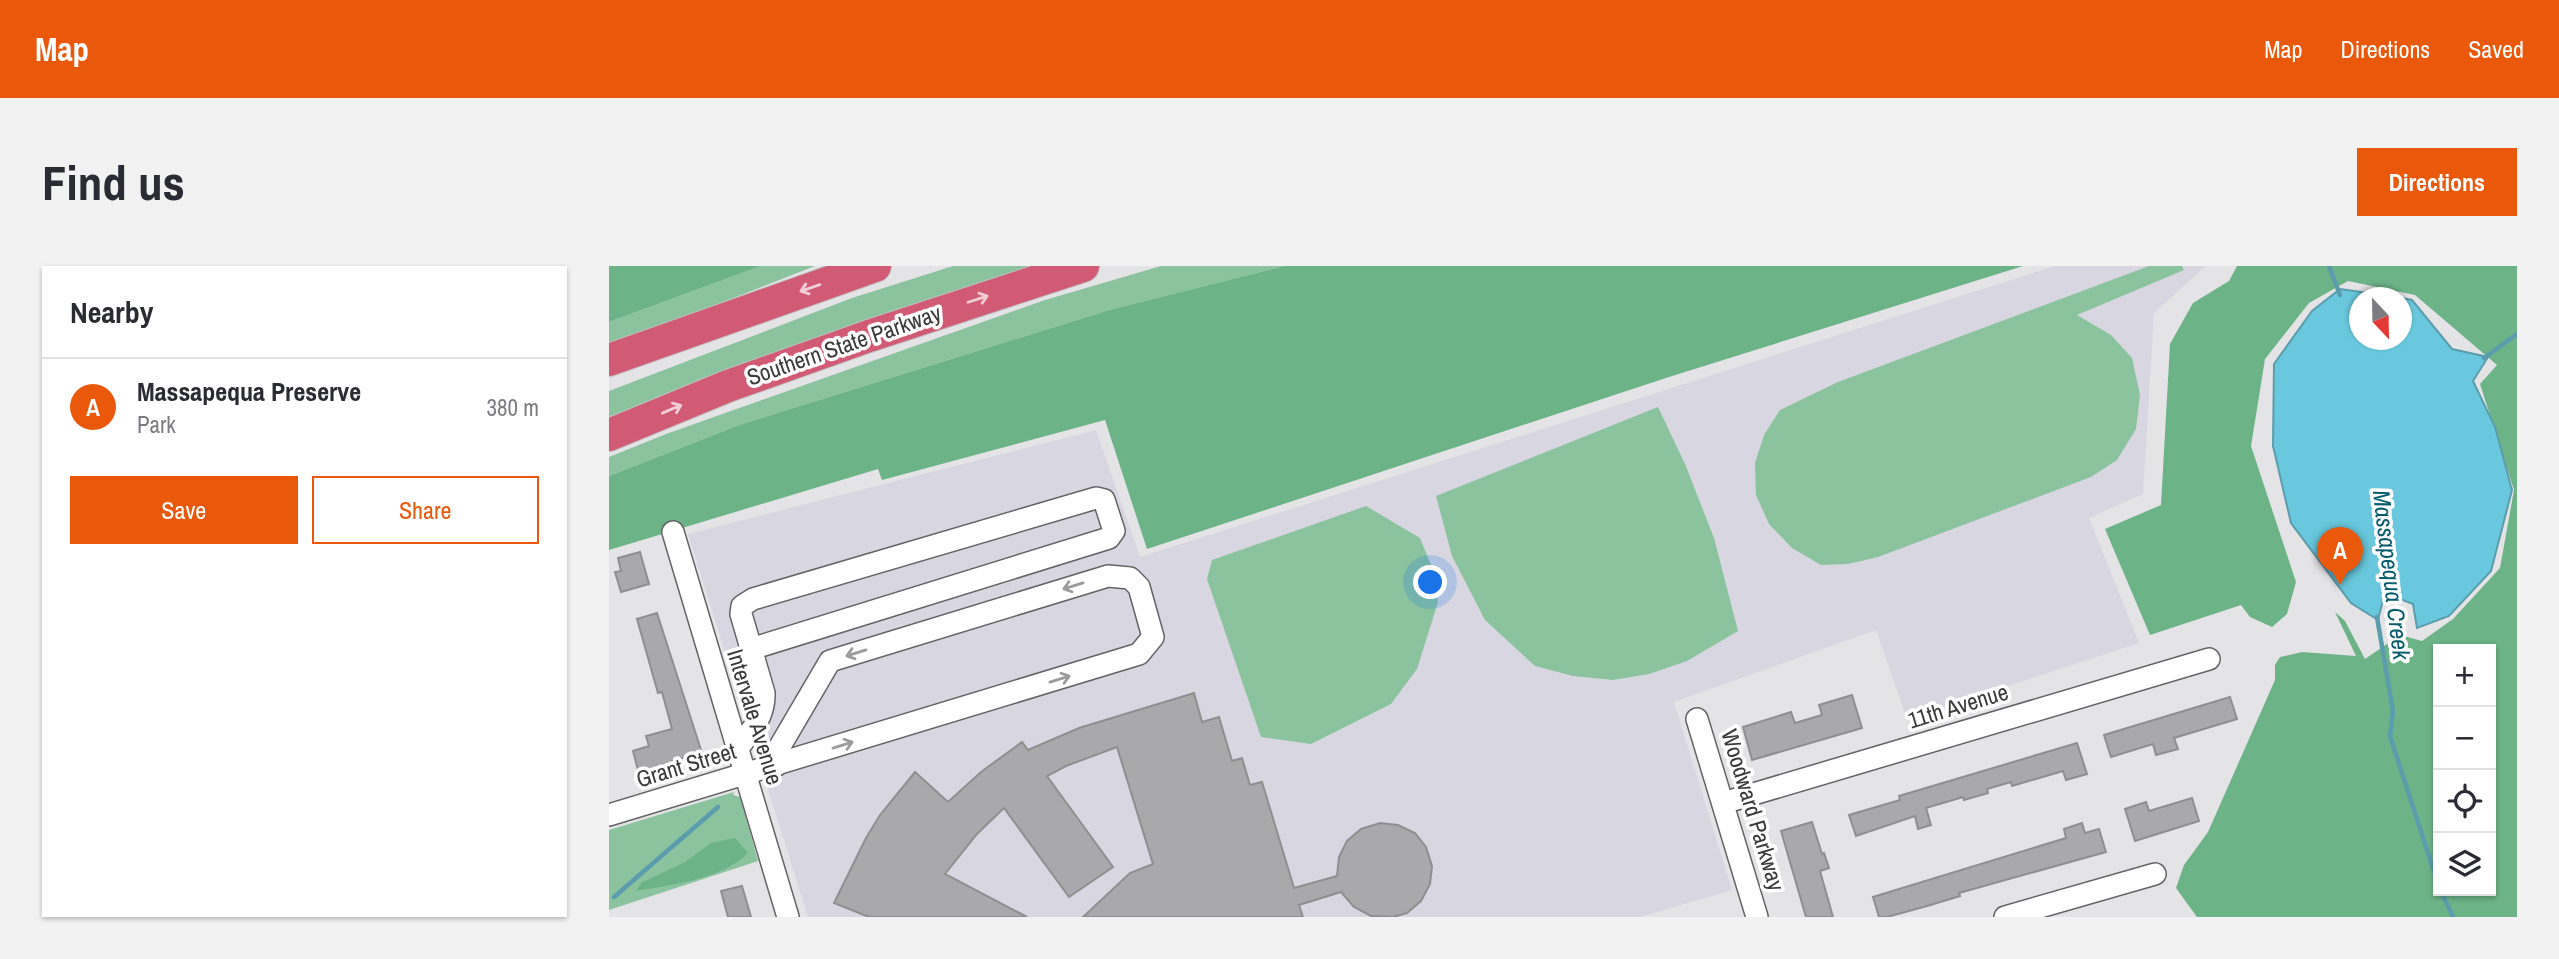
<!DOCTYPE html>
<html lang="en">
<head>
<meta charset="utf-8">
<style>
  :root { --surface:#fff; --page:#f2f2f3; --text:#2b2b33; --muted:#7c7c81; --line:#e1e1e2; --accent:#ea580c }
  body { margin:0; font-family:"Archivo Narrow",sans-serif; background:var(--page); color:var(--text) }
  .controls { position:absolute; right:21px; bottom:21px; display:grid; overflow:hidden; border-radius:0px; box-shadow:0 2px 5px #0004 }
  .controls button { width:63px; height:63px; display:grid; place-items:center; padding:0; border:0; border-bottom:2px solid var(--line); background:var(--surface); color:var(--text); font:35px sans-serif }
  .compass { position:absolute; left:1740px; top:21px; width:63px; height:63px; border-radius:50%; background:var(--surface); box-shadow:0 2px 5px #0004; rotate:158deg }
  .you { position:absolute; left:822px; top:317px; width:24px; height:24px; margin:-18px; border:5px solid #fff; border-radius:50%; background:#1a73e8; box-shadow:0 0 0 10px #1a73e833 }
  .badge { display:grid; place-items:center; width:46px; height:46px; border-radius:50%; background:var(--accent); color:#fff; font-size:23px; font-weight:700 }
  .pin { position:absolute; translate:-50% -58px; filter:drop-shadow(0 2px 4px #0008) }
  .pin::after { content:''; position:absolute; top:37px; width:24px; height:21px; background:inherit; clip-path:polygon(0 0,100% 0,50% 100%) }
  .list { margin:0; padding:0; list-style:none }
  h2 { display:flex; justify-content:space-between; align-items:center; height:91px; margin:0; padding:0 28px; font-size:30px }
  h2 small { font-size:23px; font-weight:400; color:var(--muted) }
  .list li { display:grid; grid-template-columns:46px 1fr auto; gap:21px; align-items:center; box-sizing:border-box; height:98px; padding:0 28px; border-top:2px solid var(--line) }
  .list b { display:block; font-size:26px; white-space:nowrap }
  .list p { margin:0; font-size:23px; white-space:nowrap; color:var(--muted) }
  .list em { font-size:23px; font-style:normal; color:var(--muted) }
  .actions { display:flex; gap:14px; padding:21px 28px }
  .actions a { flex:1; padding:16px 0; border:2px solid var(--accent); border-radius:0px; text-align:center; font-size:24px; color:var(--accent) }
  .actions .main { background:var(--accent); color:#fff }
  .icon { flex:none; width:38px; height:38px; fill:none; stroke:currentColor; stroke-width:2; stroke-linecap:round; stroke-linejoin:round }
  .map { position:relative; flex:none; width:1908px; height:651px; overflow:hidden; border-radius:0px }
  header { display:flex; align-items:center; gap:42px; box-sizing:border-box; height:98px; padding:0 35px; background:var(--accent); color:#fff }
  header strong { font-size:33px }
  nav { display:flex; gap:38px; margin-inline-start:auto; font-size:24px }
  .intro { display:flex; align-items:center; justify-content:space-between; box-sizing:border-box; height:168px; padding:0 42px }
  h1 { margin:0; font-size:49px }
  .button { padding:18px 32px; border-radius:0px; background:var(--accent); color:#fff; font-size:24px; font-weight:700 }
  main { display:flex; gap:42px; padding:0 42px }
  aside { flex:1; background:var(--surface); border-radius:0px; box-shadow:0 2px 5px #0004 }
  .map>svg:first-child { display:block }
  .built { fill:#d8d7e1 }
  .green { fill:#8bc39f }
  .forest { fill:#6db388; fill-rule:evenodd }
  .water { fill:#69c8dd; stroke:#5b9dac; stroke-width:2 }
  .lines { fill:none; stroke-linecap:round; stroke-linejoin:round }
  .stream { stroke:#5b9dac; stroke-width:4.5 }
  .building { fill:#a9a9ac; stroke:#8f8f92; stroke-width:2 }
  .minor-casing { stroke:#646466; stroke-width:24 }
  .highway-casing { stroke:#c0c0c0; stroke-width:34 }
  .minor { stroke:#fff; stroke-width:21 }
  .highway { stroke:#d15a75; stroke-width:32 }
  .oneway { stroke:#f1ced6 }
  .oneway2 { stroke:#9c9c9d }
  .labels { text-anchor:middle; stroke-width:7; stroke-linejoin:round; paint-order:stroke }
  .street-label { font-size:23px; fill:#3a3a3b; stroke:#fff }
  .water-label { font-size:24px; font-style:italic; fill:#065c6a; stroke:#fff }
</style>
</head>
<body>
<header>
<strong>Map</strong>
<nav><a>Map</a><a>Directions</a><a>Saved</a></nav>
</header>
<div class="intro"><h1>Find us</h1><a class="button">Directions</a></div>
<main>
<aside>
<h2>Nearby<small></small></h2>
<ul class="list">
<li><span class="badge">A</span><div><b>Massapequa Preserve</b><p>Park</p></div><em>380 m</em></li>
</ul>
<div class="actions"><a class="main">Save</a><a>Share</a></div>
</aside>
<div class="map">
<svg width="1908" height="651" viewBox="0 0 1908 651">
  <rect width="100%" height="100%" fill="#e4e3e6"/>
  <path class="built" d="M 1446,0 L 1597,0 L 1545,47 L 1534,228 L 1480,252 L 1530,377 L 1298,453 L 1267,364 L 1065,436 L 1123,624 L 1031,651 L 199,651 L 79,268 L 487,164 L 531,291 Z"/>
  <g class="green">
    <path d="M 152,0 L 206,0 L 0,81 L 0,56 Z"/>
    <path d="M 344,0 L 442,0 L 0,156 L 0,125 L 243,32 Z"/>
    <path d="M 552,0 L 675,0 L 500,44 L 130,159 L 0,210 L 0,191 L 57,168 L 436,34 Z"/>
    <path d="M 1540,0 L 1573,0 L 1575,4 L 1468,49 L 1502,69 L 1523,92 L 1531,129 L 1527,163 L 1508,194 L 1482,211 L 1269,291 L 1239,298 L 1212,299 L 1183,282 L 1160,258 L 1147,229 L 1146,197 L 1155,169 L 1171,144 L 1229,116 Z"/>
    <path d="M 1049,141 L 1076,198 L 1105,272 L 1129,365 L 1078,395 L 1040,408 L 1004,414 L 964,410 L 926,400 L 876,354 L 843,290 L 827,230 Z"/>
    <path d="M 757,240 L 811,272 L 824,304 L 829,336 L 808,403 L 782,438 L 702,478 L 652,471 L 598,313 L 603,294 Z"/>
    <path d="M 125,526 L 124,529 L 131,531 L 149,595 L 0,644 L 0,564 Z"/>
  </g>
  <g class="forest">
    <path d="M 0,0 L 152,0 L 0,56 Z"/>
    <path d="M 675,0 L 1414,0 L 1060,111 L 538,283 L 496,154 L 273,214 L 269,203 L 0,284 L 0,210 L 130,159 L 500,44 Z"/>
    <path d="M 1628,0 L 1908,0 L 1908,651 L 1588,651 L 1567,622 L 1575,599 L 1599,566 L 1666,414 L 1666,399 L 1671,391 L 1693,386 L 1747,390 L 1726,346 L 1736,355 L 1756,393 L 1791,369 L 1813,375 L 1844,353 L 1891,302 L 1905,224 L 1871,118 L 1888,99 L 1806,29 L 1739,15 L 1700,37 L 1656,93 L 1642,180 L 1687,316 L 1678,348 L 1663,361 L 1641,351 L 1632,339 L 1541,369 L 1496,263 L 1552,239 L 1561,78 L 1584,37 L 1620,15 ZM 1829,383 L 1882,383 L 1882,625 L 1829,625 Z"/>
    <path d="M 126,572 L 139,587 C 114,613 61,619 27,625 L 32,617 L 76,596 L 102,577 Z"/>
  </g>
  <path class="water" d="M 1731,23 L 1788,31 L 1750,32 L 1750,74 L 1792,74 L 1793,32 L 1803,34 L 1843,83 L 1879,91 L 1864,115 L 1886,161 L 1903,224 L 1882,305 L 1840,350 L 1808,362 L 1804,338 L 1786,331 L 1785,314 L 1777,322 L 1769,354 L 1742,337 L 1682,257 L 1664,180 L 1665,98 L 1703,45 Z"/>
  <g class="lines">
    <g class="stream">
      <path d="M 1720,0 L 1731,29"/>
      <path d="M 1875,92 L 1908,68"/>
      <path d="M 1768,351 L 1784,445 L 1781,470 L 1829,618"/>
      <path d="M 1832,625 L 1844,651"/>
      <path d="M 5,631 L 109,541"/>
    </g>
  </g>
  <g class="building">
    <path d="M 31,286 L 40,318 L 12,326 L 6,306 L 12,305 L 9,292 Z"/>
    <path d="M 48,347 L 93,487 L 63,495 L 64,498 L 30,508 L 24,485 L 40,480 L 37,470 L 63,463 L 53,426 L 49,427 L 28,353 Z"/>
    <path d="M 585,427 L 593,456 L 610,451 L 623,495 L 633,492 L 641,519 L 653,516 L 685,622 L 728,610 L 730,591 L 738,575 L 752,563 L 771,557 L 789,559 L 806,567 L 817,581 L 823,600 L 821,618 L 812,635 L 798,647 L 784,651 L 762,650 L 745,641 L 732,626 L 690,639 L 694,651 L 474,651 L 521,607 L 544,598 L 508,481 L 457,500 L 438,510 L 504,601 L 460,631 L 395,542 L 368,568 L 336,608 L 418,651 L 260,651 L 225,637 L 257,572 L 271,549 L 306,506 L 339,536 L 372,506 L 413,476 L 419,484 L 470,462 Z"/>
    <path d="M 1243,429 L 1253,462 L 1143,494 L 1134,461 L 1182,446 L 1186,457 L 1213,449 L 1210,439 Z"/>
    <path d="M 1621,431 L 1628,453 L 1565,472 L 1569,483 L 1547,489 L 1544,478 L 1502,491 L 1495,469 Z"/>
    <path d="M 1468,477 L 1478,508 L 1457,514 L 1454,505 L 1403,520 L 1402,516 L 1378,523 L 1379,527 L 1355,534 L 1354,531 L 1317,542 L 1322,559 L 1309,563 L 1306,550 L 1247,570 L 1240,549 L 1291,534 L 1290,530 Z"/>
    <path d="M 1583,532 L 1590,555 L 1526,575 L 1516,543 L 1537,536 L 1540,545 Z"/>
    <path d="M 1203,556 L 1213,588 L 1215,587 L 1220,602 L 1211,605 L 1224,651 L 1197,651 L 1172,565 Z"/>
    <path d="M 1473,557 L 1476,567 L 1490,563 L 1497,586 L 1350,627 L 1351,630 L 1318,640 L 1278,651 L 1270,651 L 1264,631 L 1457,572 L 1455,563 Z"/>
    <path d="M 133,620 L 142,651 L 119,651 L 112,625 Z"/>
  </g>
  <g class="lines">
    <defs>
      <g id="minor">
        <path d="M 64,266 L 179,651"/>
        <path d="M 1088,453 L 1148,651"/>
        <path d="M 128,483 C 142,466 156,450 155,427 L 132,348 L 133,340 L 144,333 L 487,232 L 495,234 L 505,265 L 500,272 L 142,383"/>
        <path d="M 1114,537 L 1600,393"/>
        <path d="M 0,549 L 530,388 L 544,371 L 530,321 L 521,312 L 499,310 L 221,395 L 167,487 L 168,499"/>
        <path d="M 1396,651 L 1546,608"/>
      </g>
      <g id="highway">
        <path d="M 0,94 L 266,0"/>
        <path d="M 0,169 L 119,120 L 260,70 L 474,0"/>
      </g>
    </defs>
    <use href="#minor" class="minor-casing"/>
    <use href="#highway" class="highway-casing"/>
    <use href="#minor" class="minor"/>
    <use href="#highway" class="highway"/>
  </g>
  <defs><path id="oneway-shaft" d="M-6 0H5M1.5-3L5.5 0L1.5 3" fill="none" stroke-width="1.6" stroke-linecap="round" stroke-linejoin="round" transform="scale(1.75)"/></defs>
  <g class="oneway">
    <use href="#oneway-shaft" transform="translate(201 22) rotate(161)"/>
    <use href="#oneway-shaft" transform="translate(369 33) rotate(-18)"/>
    <use href="#oneway-shaft" transform="translate(63 143) rotate(-23)"/>
  </g>
  <g class="oneway2">
    <use href="#oneway-shaft" transform="translate(464 320) rotate(163)"/>
    <use href="#oneway-shaft" transform="translate(247 387) rotate(163)"/>
    <use href="#oneway-shaft" transform="translate(451 413) rotate(-17)"/>
    <use href="#oneway-shaft" transform="translate(234 479) rotate(-17)"/>
  </g>
  <g class="labels">
    <g class="street-label">
      <text transform="translate(235 79) rotate(-19)" y="8">Southern State Parkway</text>
      <text transform="translate(1349 440) rotate(-17)" y="8">11th Avenue</text>
      <text transform="translate(146 451) rotate(73)" y="8">Intervale Avenue</text>
      <text transform="translate(77 499) rotate(-17)" y="8">Grant Street</text>
      <text transform="translate(1144 544) rotate(73)" y="8">Woodward Parkway</text>
    </g>
    <g class="water-label">
      <text transform="translate(1782 309) rotate(83)" y="8">Massapequa Creek</text>
    </g>
  </g>
</svg>
<div class="controls">
<button>+</button>
<button>−</button>
<button><svg class="icon" aria-label="locate" viewBox="0 0 24 24"><circle cx="12" cy="12" r="6"/><path d="M12 2v4M12 18v4M2 12h4M18 12h4"/></svg></button>
<button><svg class="icon" aria-label="layers" viewBox="0 0 24 24"><path d="M12 4l9 5-9 5-9-5zM3 14l9 5 9-5"/></svg></button>
</div>
<svg class="compass" viewBox="-18 -18 36 36"><path d="M0-13l5 13h-10z" fill="#e53935"/><path d="M0 13l5-13h-10z" fill="#7c7c81"/></svg>
<div class="you"></div>
<div class="pin badge" style="left:1731px;top:319px">A</div>
</div>
</main>
</body>
</html>
